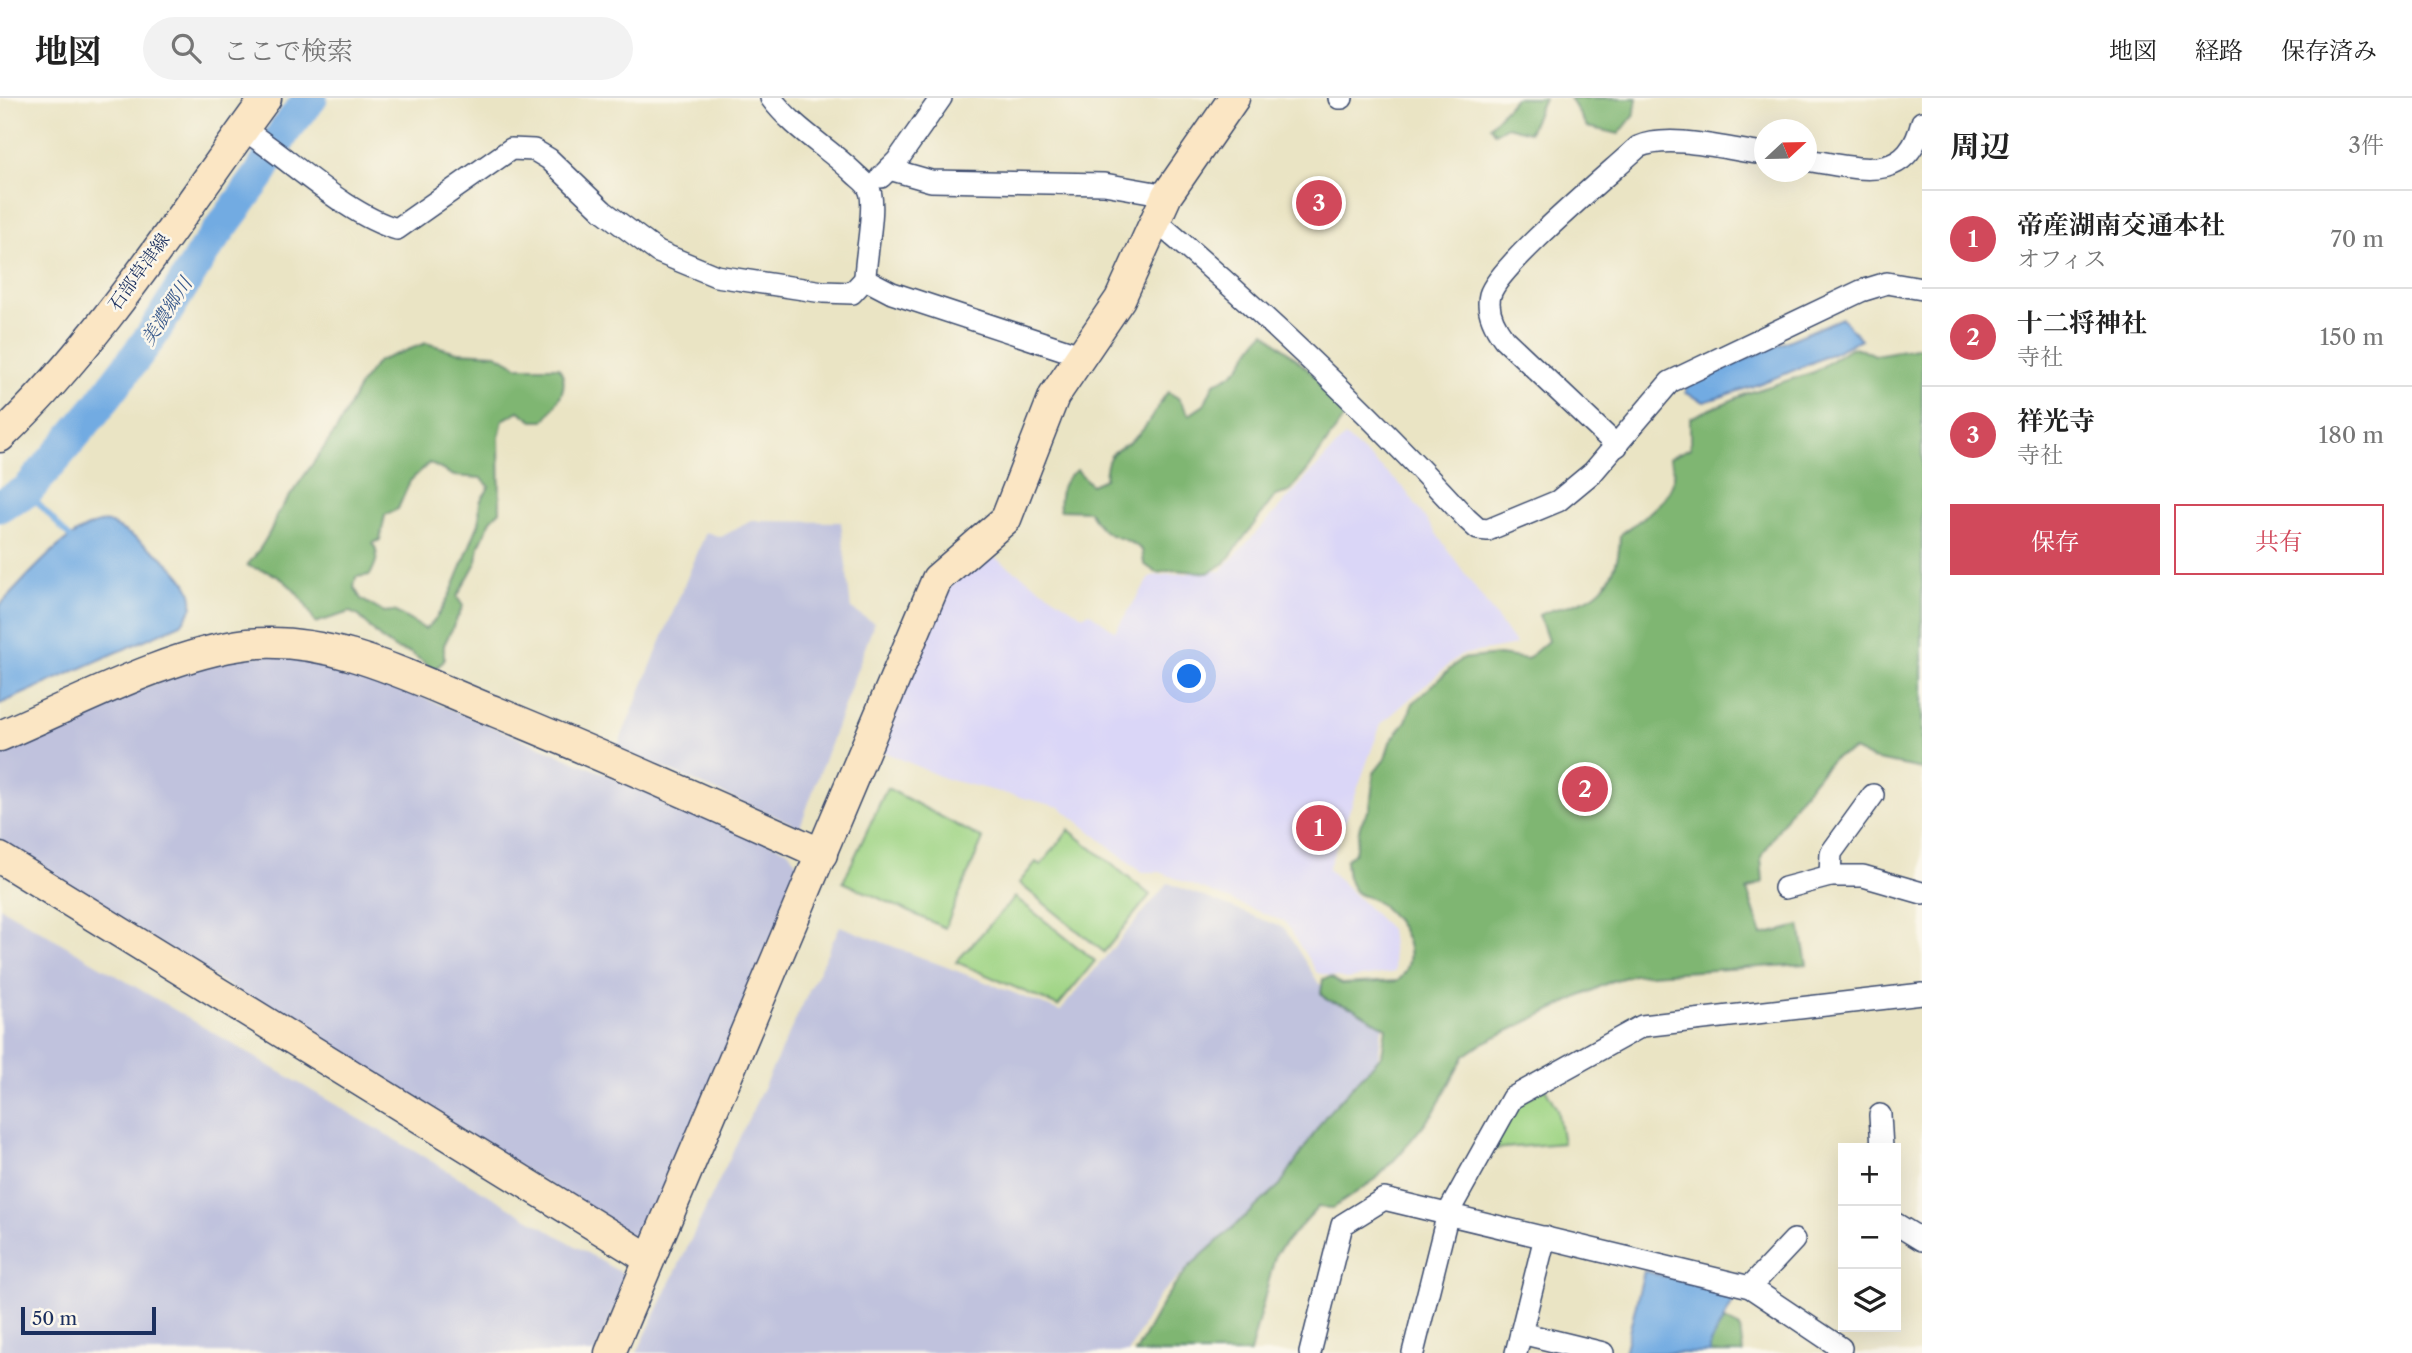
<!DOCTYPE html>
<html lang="ja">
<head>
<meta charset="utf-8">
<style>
  :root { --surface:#fff; --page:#f2f2f2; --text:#222; --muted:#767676; --line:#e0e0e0; --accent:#d1495b }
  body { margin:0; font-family:"Libre Caslon Text","Noto Serif JP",serif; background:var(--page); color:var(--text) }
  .controls { position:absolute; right:21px; bottom:21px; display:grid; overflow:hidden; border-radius:0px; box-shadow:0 7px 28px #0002 }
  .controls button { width:63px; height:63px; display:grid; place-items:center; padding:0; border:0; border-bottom:2px solid var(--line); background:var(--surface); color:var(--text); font:35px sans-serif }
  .compass { position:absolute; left:1754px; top:21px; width:63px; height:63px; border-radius:50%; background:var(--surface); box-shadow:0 7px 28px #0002; rotate:68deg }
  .scale { position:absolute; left:21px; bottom:18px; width:135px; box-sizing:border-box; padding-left:7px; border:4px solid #1b2f5e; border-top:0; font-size:19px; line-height:24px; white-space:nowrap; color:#1b2f5e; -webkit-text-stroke:5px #fbf7ec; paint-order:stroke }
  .you { position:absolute; left:1190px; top:579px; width:24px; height:24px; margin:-18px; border:5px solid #fff; border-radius:50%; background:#1a73e8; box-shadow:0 0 0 10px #1a73e833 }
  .badge { display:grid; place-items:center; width:46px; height:46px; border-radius:50%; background:var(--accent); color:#fff; font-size:23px; font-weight:700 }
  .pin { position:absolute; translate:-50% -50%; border:4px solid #fff; box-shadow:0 2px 7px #0006 }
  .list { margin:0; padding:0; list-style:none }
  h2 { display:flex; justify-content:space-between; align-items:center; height:91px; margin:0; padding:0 28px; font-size:30px }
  h2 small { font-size:23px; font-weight:400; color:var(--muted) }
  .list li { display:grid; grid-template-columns:46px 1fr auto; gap:21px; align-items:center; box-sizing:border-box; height:98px; padding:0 28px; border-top:2px solid var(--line) }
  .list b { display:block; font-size:26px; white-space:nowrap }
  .list p { margin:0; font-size:23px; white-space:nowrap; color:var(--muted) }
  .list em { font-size:23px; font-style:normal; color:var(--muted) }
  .actions { display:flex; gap:14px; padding:21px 28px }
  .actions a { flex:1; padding:16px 0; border:2px solid var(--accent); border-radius:0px; text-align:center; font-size:24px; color:var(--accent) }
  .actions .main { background:var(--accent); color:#fff }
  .icon { flex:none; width:38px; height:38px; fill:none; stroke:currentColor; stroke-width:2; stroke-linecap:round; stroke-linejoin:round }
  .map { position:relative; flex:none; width:1922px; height:1255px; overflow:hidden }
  header { display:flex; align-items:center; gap:42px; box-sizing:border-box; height:98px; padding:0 35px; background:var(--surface); border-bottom:2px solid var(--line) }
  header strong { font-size:33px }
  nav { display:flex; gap:38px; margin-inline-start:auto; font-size:24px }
  .search { width:490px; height:63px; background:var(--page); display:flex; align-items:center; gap:18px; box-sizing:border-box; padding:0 24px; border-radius:38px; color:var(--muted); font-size:26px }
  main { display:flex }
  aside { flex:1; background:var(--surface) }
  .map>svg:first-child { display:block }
  .built { fill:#dad6f7 }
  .industrial { fill:#c0c2dd }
  .green { fill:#9fd484; stroke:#5d8271; stroke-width:2 }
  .forest { fill:#7fb672; stroke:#4d7268; stroke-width:2; fill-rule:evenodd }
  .water { fill:#72abe2; stroke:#466da0; stroke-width:2 }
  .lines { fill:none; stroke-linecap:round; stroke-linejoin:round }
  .stream { stroke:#72abe2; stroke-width:5 }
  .river { stroke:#72abe2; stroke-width:33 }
  .street-casing { stroke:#3a4a6d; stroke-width:24 }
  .secondary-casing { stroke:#3a4a6d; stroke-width:33 }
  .street { stroke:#fff; stroke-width:21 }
  .secondary { stroke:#fbe6c4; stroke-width:30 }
  .labels { text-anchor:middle; stroke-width:5; stroke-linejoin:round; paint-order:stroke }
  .street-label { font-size:18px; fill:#1b2f5e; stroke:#fbf7ec }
  .water-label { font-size:19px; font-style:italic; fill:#395a8c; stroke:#fbf7ec }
</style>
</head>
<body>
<header>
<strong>地図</strong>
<div class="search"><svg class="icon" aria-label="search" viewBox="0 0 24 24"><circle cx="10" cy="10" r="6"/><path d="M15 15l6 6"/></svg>ここで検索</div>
<nav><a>地図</a><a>経路</a><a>保存済み</a></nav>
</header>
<main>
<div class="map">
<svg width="1922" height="1255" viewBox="0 0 1922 1255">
  <rect width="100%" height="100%" fill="#fbf7ec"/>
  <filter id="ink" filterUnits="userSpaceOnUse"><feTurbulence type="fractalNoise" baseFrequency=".0143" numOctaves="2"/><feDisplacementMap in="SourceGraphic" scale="14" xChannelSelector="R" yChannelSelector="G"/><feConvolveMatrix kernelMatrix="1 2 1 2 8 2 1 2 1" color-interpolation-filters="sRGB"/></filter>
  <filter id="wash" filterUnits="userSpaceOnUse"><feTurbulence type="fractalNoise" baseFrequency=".00686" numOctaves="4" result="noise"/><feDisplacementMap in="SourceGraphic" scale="28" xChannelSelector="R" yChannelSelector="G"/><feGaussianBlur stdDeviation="1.57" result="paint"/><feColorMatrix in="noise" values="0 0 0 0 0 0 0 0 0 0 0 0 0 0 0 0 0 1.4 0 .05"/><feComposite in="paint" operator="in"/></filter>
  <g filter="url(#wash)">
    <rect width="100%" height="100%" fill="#eae4c4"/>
    <path class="built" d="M 1345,338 L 1403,389 L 1516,547 L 1460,557 L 1381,626 L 1328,771 L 1390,831 L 1395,874 L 1347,881 L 1317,875 L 1285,824 L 1160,774 L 1141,774 L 1060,709 L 946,681 L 878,651 L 948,491 L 971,467 L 991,457 L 1083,518 L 1089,514 L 1115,533 L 1151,478 L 1221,473 Z"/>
    <g class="industrial">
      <path d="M 751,423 L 841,424 L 851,511 L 874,525 L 800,729 L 617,650 L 706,434 L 721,439 Z"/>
      <path d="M 303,553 L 379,581 L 789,753 L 804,776 L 653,1136 L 630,1137 L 0,746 L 0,654 L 203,564 Z"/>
      <path d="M 1168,785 L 1284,830 L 1319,886 L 1385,908 L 1376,975 L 1280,1087 L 1159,1197 L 1128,1255 L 637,1255 L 840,828 L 1060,913 Z"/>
      <path d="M 0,809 L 628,1179 L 595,1255 L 0,1255 Z"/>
    </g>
    <g class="green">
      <path d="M 887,690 L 983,741 L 945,830 L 843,784 Z"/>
      <path d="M 1069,732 L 1150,797 L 1104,854 L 1019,785 L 1036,764 L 1041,767 Z"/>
      <path d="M 1015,799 L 1095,863 L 1058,908 L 956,864 Z"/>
      <path d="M 1545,990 L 1557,1011 L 1563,1045 L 1492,1051 L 1516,1008 Z"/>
    </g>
    <g class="forest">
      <path d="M 1515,0 L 1544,0 L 1529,34 L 1507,28 L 1495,35 L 1490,28 Z"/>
      <path d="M 1570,0 L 1637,0 L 1634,17 L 1619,36 L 1587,29 Z"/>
      <path d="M 1265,234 L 1312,275 L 1348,313 L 1308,372 L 1289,394 L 1275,398 L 1225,465 L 1208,475 L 1175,472 L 1157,475 L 1144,466 L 1142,452 C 1116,431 1110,449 1089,413 L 1060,412 C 1058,395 1062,381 1077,372 L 1091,387 L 1105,381 C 1107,346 1121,355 1139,336 C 1152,323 1157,307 1168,294 L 1178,300 L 1189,317 L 1204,307 L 1214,285 C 1248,273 1241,256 1265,234 Z"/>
      <path d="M 426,245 L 457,254 L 496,256 L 519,269 L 558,269 C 573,287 555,308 544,323 L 533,323 L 519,313 L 503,322 L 499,339 L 500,413 L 491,422 L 479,448 L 477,463 L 457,499 L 463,508 L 444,547 L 444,563 L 434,572 L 411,555 L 396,551 L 380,540 L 359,518 L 350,514 L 315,525 C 307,506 290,482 269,474 C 262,471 255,472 247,467 C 257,457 274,430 276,418 L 337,331 L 360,287 L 378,263 ZM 429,365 L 454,378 L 481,380 L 489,388 C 487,395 484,396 481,402 C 477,409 482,421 478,428 C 466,454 447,517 425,531 L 394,513 L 383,514 L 361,501 L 354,489 L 356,479 L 370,477 C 376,466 380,457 373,445 L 380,442 L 385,417 L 398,411 L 410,383 Z"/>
      <path d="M 1922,249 L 1922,671 L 1872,661 L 1854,652 L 1832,661 L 1796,704 L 1761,759 L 1763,784 L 1747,792 L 1762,837 L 1800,828 L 1807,866 L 1634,877 L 1612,883 L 1483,945 L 1464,958 L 1434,1014 L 1399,1057 L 1376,1081 L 1333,1110 L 1318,1109 L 1276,1155 L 1250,1255 L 1135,1255 L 1166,1199 L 1190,1168 L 1280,1087 L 1326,1017 L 1382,957 L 1386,930 L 1353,910 L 1327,902 L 1321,895 L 1323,881 L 1331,879 L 1341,886 L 1398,883 C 1424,858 1401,820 1374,802 C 1368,798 1360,799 1355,793 C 1347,783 1347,775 1346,762 L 1355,754 L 1360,727 L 1370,710 L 1374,675 L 1385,661 L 1390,644 L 1406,623 L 1413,605 L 1461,561 L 1499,557 L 1527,561 L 1548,543 L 1539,517 C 1553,510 1567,509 1581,503 C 1610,493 1620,464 1620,437 C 1642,420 1689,393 1669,360 L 1690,350 L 1690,320 L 1748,295 L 1814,274 L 1850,250 L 1862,251 L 1875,257 Z"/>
      <path d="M 1724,1222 L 1740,1230 L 1743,1255 L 1710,1255 L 1709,1245 Z"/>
    </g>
    <g class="water">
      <path d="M 1842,220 L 1861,241 C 1811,267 1759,288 1704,304 L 1686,295 L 1686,286 Z"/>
      <path d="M 107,424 C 131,435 197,476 192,507 C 191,514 185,521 181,526 L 0,606 L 0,507 C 26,481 69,426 107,424 Z"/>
      <path d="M 1644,1173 L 1737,1197 L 1710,1245 L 1710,1255 L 1624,1255 Z"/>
    </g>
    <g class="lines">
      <path class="stream" d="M 27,393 L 74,444"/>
      <path class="river" d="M 0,408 L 27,393 L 97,310 L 152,237 L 204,153 L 259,78 L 285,32 L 311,0"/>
    </g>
  </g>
  <g filter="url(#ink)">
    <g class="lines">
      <defs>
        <g id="street">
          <path d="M 771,0 C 793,30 827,49 854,75 C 859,80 867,85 869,91 C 877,106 865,159 865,181 L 892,195 L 1080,257"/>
          <path d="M 1339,0 L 1342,0"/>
          <path d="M 243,31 C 289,60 346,117 397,131 L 511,51 L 534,52 L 549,61 L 603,113 L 658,154 L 716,178 L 823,194 L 852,195 L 865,181"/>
          <path d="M 1806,62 C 1856,69 1907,89 1922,24"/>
          <path d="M 889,71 L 931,83 L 1104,86 L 1167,97"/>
          <path d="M 881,79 L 897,63 L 941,0"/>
          <path d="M 1156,123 C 1265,216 1370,315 1467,421 L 1478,431 L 1488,432 L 1558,403 L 1593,374 L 1670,284 L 1861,193 L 1887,185 L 1922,191"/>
          <path d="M 1617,348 L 1504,241 C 1495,229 1486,213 1490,197 C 1498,168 1610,75 1638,49 C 1670,35 1730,52 1764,56"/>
          <path d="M 1873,697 L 1831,755 L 1830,778 L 1863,778 L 1922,795"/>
          <path d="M 1785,790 L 1830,778"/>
          <path d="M 1880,1017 L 1882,1050"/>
          <path d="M 1896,1126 L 1922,1142"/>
          <path d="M 1750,1189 L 1794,1142"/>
          <path d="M 1521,1235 L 1603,1255"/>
          <path d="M 1310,1255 L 1342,1127 L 1384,1101 L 1750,1189 L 1841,1250"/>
          <path d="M 1413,1255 L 1448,1115 L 1512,1000 L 1642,928 L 1922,896"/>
          <path d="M 1516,1255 L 1545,1139"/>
        </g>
        <g id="secondary">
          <path d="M 0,339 C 104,240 181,115 266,0"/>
          <path d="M 0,638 C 76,606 167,556 248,546 C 334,537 418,583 496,614 C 606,659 714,707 822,756"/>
          <path d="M 0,760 L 649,1161"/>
          <path d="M 610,1255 L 937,481 L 1006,421 L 1054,298 L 1120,201 L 1167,97 L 1234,0"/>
        </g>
      </defs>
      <use href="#street" class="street-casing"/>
      <use href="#secondary" class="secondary-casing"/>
      <use href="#street" class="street"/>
      <use href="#secondary" class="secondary"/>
    </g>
  </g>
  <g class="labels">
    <g class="street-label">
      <text transform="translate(139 174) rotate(-54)" y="6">石部草津線</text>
    </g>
    <g class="water-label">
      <text transform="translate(166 213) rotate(-57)" y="7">美濃郷川</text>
    </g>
  </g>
</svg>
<div class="controls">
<button>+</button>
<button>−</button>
<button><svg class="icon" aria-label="layers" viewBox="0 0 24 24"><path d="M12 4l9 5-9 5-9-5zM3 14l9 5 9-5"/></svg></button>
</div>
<svg class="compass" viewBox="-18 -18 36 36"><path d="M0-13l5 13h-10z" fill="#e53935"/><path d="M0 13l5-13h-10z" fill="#767676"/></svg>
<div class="scale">50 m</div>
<div class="you"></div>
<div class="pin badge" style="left:1319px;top:730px">1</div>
<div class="pin badge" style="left:1585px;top:691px">2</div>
<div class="pin badge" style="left:1319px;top:105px">3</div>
</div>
<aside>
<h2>周辺<small>3件</small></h2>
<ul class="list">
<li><span class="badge">1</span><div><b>帝産湖南交通本社</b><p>オフィス</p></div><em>70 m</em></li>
<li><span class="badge">2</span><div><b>十二将神社</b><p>寺社</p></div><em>150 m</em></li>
<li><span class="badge">3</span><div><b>祥光寺</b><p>寺社</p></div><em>180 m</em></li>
</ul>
<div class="actions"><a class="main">保存</a><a>共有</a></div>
</aside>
</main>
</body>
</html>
